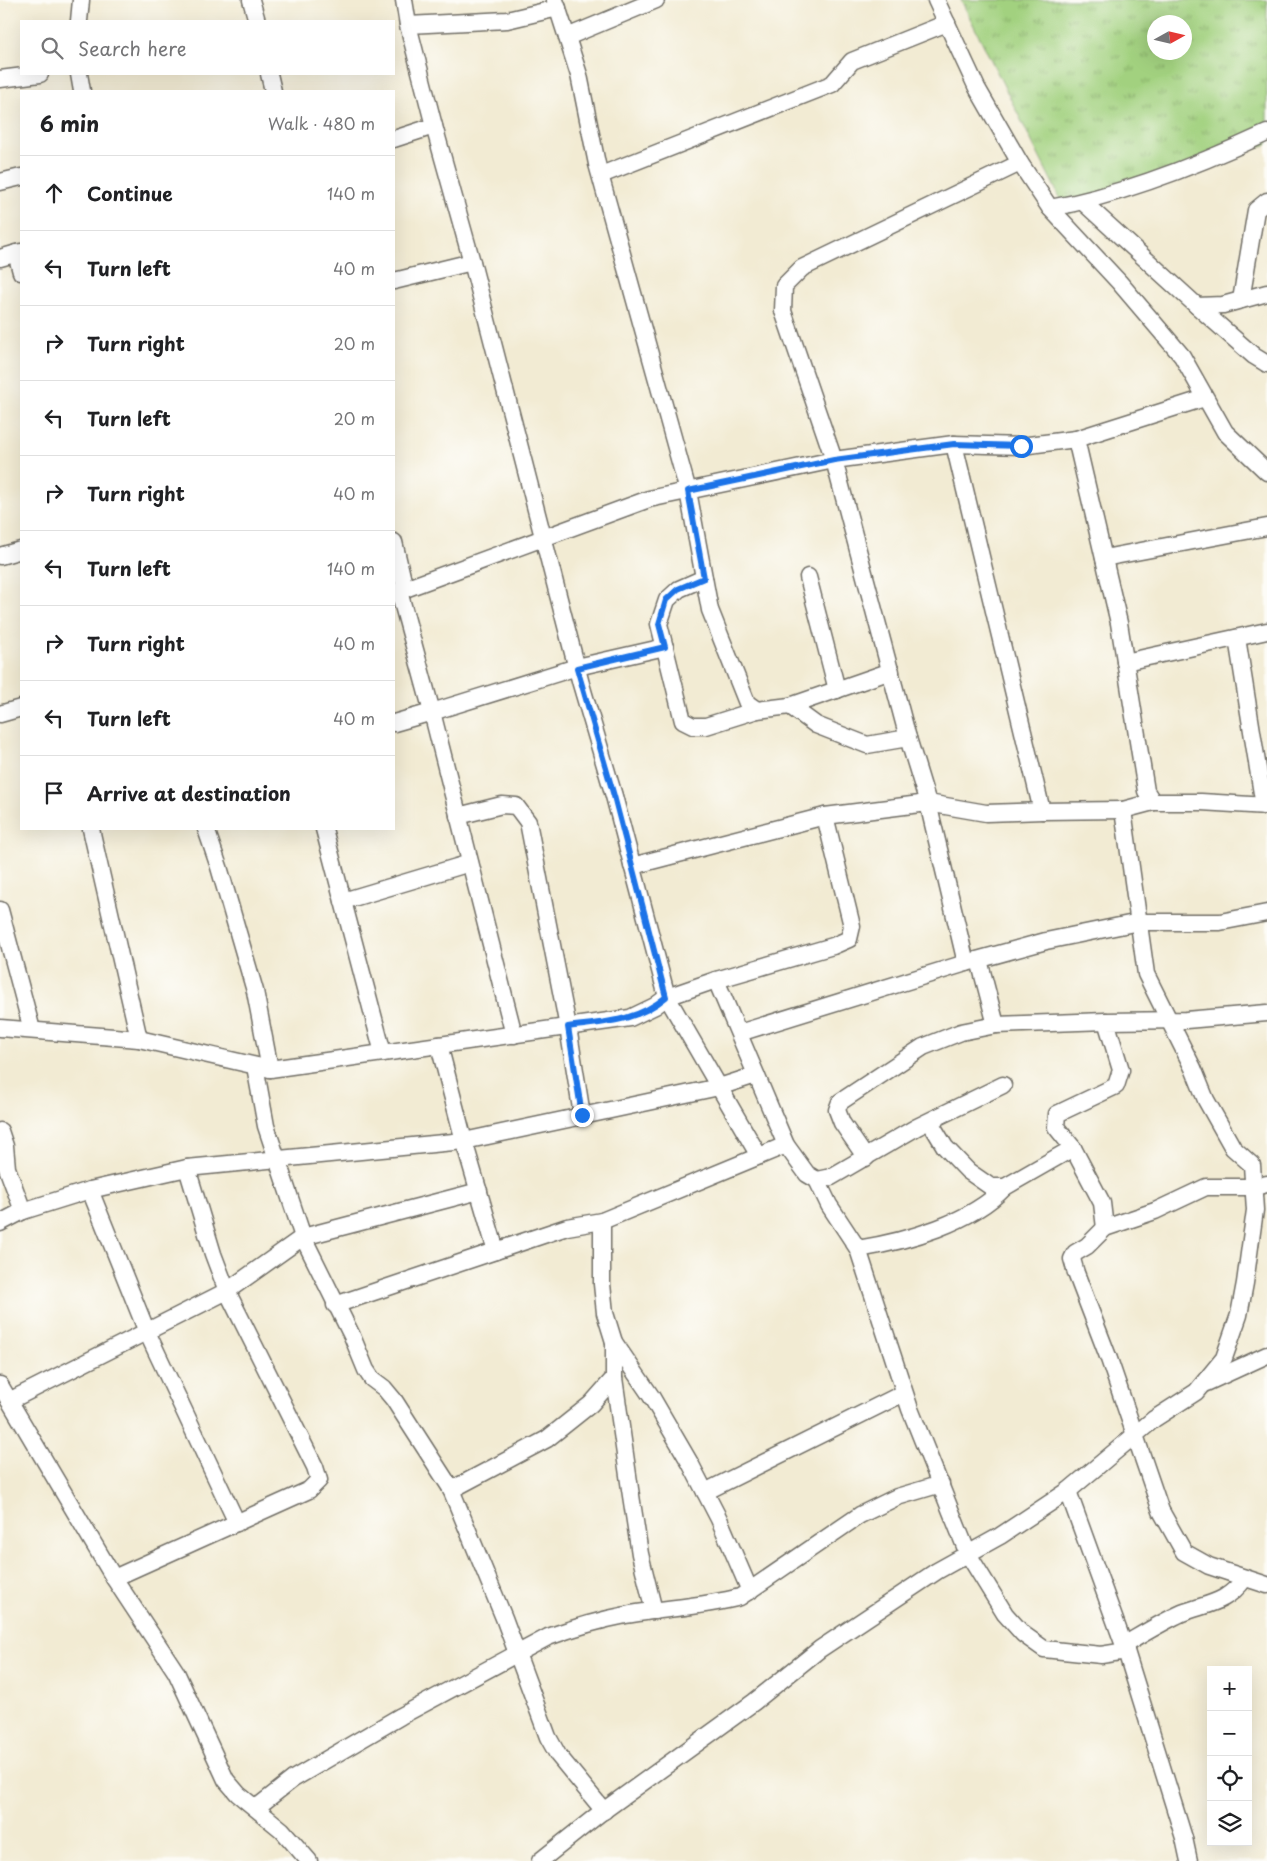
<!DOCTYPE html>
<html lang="en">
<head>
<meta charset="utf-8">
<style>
  :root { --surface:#fff; --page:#f6f6f6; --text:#202124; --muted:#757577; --line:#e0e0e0 }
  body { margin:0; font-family:"Playpen Sans",sans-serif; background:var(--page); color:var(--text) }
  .controls { position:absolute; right:15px; bottom:15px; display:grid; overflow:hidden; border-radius:0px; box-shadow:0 5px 20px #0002 }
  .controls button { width:45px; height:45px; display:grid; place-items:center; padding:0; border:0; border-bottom:1px solid var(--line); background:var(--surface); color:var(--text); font:25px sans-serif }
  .compass { position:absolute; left:1147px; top:15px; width:45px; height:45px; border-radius:50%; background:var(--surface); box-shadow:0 5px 20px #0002; rotate:82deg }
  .stop { position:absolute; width:15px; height:15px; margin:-11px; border:4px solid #1a73e8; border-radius:50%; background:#fff }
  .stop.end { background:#1a73e8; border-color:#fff; box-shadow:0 1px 5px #0008 }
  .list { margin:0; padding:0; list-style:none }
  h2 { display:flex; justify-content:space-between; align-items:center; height:65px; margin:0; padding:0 20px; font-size:21px }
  h2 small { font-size:16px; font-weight:400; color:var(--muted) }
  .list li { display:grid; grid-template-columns:32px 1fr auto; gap:15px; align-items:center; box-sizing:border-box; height:75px; padding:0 20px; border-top:1px solid var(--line) }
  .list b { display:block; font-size:19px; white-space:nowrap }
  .list em { font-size:16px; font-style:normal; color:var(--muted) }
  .icon { flex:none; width:28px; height:28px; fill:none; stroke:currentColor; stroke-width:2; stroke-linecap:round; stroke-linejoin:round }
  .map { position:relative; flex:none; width:1267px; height:1861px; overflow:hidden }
  .search { position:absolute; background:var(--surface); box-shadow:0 5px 20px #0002; left:20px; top:20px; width:375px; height:55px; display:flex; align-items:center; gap:12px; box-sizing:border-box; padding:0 18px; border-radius:0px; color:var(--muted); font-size:19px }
  .panel { position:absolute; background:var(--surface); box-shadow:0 5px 20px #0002; left:20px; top:90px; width:375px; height:740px; border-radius:0px }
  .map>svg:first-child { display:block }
  .park { fill:url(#park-tufts); stroke:#667e55; fill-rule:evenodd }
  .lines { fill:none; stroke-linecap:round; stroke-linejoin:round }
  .street-casing { stroke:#716e66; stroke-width:19 }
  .street { stroke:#fff; stroke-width:16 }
  .route { stroke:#1a73e8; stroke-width:6 }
</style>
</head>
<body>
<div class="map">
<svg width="1267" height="1861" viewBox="0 0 1267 1861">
  <defs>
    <pattern id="park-tufts" width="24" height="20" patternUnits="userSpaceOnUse" patternTransform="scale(1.25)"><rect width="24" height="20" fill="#a2d17f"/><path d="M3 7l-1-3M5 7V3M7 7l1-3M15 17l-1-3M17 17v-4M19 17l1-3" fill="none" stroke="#84aa68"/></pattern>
  </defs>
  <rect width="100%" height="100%" fill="#fdfcf7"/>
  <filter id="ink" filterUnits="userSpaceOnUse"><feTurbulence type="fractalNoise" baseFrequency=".02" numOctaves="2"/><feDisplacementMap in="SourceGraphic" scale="10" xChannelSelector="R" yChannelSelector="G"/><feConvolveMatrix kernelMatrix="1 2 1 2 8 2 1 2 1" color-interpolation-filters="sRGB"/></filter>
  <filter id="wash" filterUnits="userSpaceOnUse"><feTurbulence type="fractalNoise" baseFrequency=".0096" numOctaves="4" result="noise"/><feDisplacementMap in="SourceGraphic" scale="20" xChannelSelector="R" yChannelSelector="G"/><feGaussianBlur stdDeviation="1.12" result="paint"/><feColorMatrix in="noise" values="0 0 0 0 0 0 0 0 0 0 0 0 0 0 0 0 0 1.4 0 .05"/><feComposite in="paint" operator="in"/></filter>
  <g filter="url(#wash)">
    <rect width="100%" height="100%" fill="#f2ebd3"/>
    <path class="park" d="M 961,0 L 1267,0 L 1267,144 L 1068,214 ZM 1154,22 L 1184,22 L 1184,52 L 1154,52 Z"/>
  </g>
  <g filter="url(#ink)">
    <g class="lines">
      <defs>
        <g id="street">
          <path d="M 251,0 L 257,21"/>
          <path d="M 404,0 L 408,25 L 434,126 L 472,262 L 581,684 L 614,796 L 667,997 L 759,1156"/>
          <path d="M 555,0 L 579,75 L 597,164 L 688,491 L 710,610 L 747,703 L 757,710 L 790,706 L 816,725 L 867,745 L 908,738"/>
          <path d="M 936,0 L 977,88 L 1020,163 L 1050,208 L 1119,282 L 1182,356 L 1225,432 L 1267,472"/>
          <path d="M 79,21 L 81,0"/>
          <path d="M 408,25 L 507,20 L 558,8"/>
          <path d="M 567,37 L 656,0"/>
          <path d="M 79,74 L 82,91"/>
          <path d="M 269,74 L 273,91"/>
          <path d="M 0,79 L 40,74"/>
          <path d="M 394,139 L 434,126"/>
          <path d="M 601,175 L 832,84 L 852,61 L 947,23"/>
          <path d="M 0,182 L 21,177"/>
          <path d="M 1083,202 L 1197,306 L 1254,356 L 1267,364"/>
          <path d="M 1050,208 C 1123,195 1200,164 1267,133"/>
          <path d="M 16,253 L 21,272"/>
          <path d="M 0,258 L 21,252"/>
          <path d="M 394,281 L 472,262"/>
          <path d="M 1241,300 L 1256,210 L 1267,201"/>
          <path d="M 1197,306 L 1223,305 L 1267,293"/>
          <path d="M 1076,439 L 1119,623 L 1146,791 L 1153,802 L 1201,802 L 1267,806"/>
          <path d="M 954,444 L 1042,811"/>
          <path d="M 394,542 L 405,589"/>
          <path d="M 0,556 L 21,550"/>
          <path d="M 1104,558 L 1267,527"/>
          <path d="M 808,577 L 837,690"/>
          <path d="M 704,578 L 679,589 L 667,600 L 659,624 L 683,721 L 693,726 L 706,726 L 757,710"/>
          <path d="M 399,591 L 432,712 L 577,667 L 665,647"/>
          <path d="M 394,593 L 649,499 L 834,460 L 954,444 L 1021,446 L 1076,439 L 1205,398"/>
          <path d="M 1237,638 L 1264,806"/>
          <path d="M 1125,662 L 1267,631"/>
          <path d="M 790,706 L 891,671"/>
          <path d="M 0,714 L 21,708"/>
          <path d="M 394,723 L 432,712 L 514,1035"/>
          <path d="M 458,816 L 502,805 L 516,806 L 528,822 L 568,1027 L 582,1115"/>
          <path d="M 91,829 L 139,1039"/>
          <path d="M 206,829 L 219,867 L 255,991 L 270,1069"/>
          <path d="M 324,829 L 383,1053"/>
          <path d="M 632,866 L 825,816 L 928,803 L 986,813 L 1042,811 L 1123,810"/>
          <path d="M 343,901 L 470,863"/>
          <path d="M 0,910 L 32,1030"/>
          <path d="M 979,960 L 996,1025"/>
          <path d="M 966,963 L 928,803 L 908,738 L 834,460 L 783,311 L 784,286 L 802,268 L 1020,163"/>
          <path d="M 716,980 L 786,1145 L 807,1174 L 817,1180 L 829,1205 L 858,1249 C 907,1241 971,1223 1005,1187"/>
          <path d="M 0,1028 L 139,1039 L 270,1069 L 630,1018 L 655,1006 L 667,997 L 716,980 L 833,946 L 849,939 L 852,926 L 825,816"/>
          <path d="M 739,1033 L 966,963 L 1046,941 L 1139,922 L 1220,922 L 1267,913"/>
          <path d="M 255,1066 L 266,1126 L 303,1237 L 352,1336 L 366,1370 L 372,1379 L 384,1388 L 394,1400 L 450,1487 L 504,1618 L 548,1737 L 558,1755 L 604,1811"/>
          <path d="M 930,1122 L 945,1147 L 968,1171 L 991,1187 L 1005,1187 L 1073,1148"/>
          <path d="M 0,1131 L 5,1146 L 7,1168 L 23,1211"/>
          <path d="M 866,1158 L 842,1123 L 837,1110 L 840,1102 L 923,1047 L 961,1032 L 996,1025 L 1106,1021"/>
          <path d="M 187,1168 L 213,1254 L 227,1291 L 303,1237 L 479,1191"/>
          <path d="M 817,1180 L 831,1177 L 917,1127 L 1003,1085"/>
          <path d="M 1267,1184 L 1254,1187 L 1206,1187 L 1155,1211 L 1105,1228 L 1087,1246 L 1075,1253 L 1072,1259 L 1076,1273 L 1109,1359 L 1161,1511 L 1184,1552 L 1209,1566 L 1267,1585"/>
          <path d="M 90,1190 L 147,1332 L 237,1523"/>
          <path d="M 602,1221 L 602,1284 L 605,1313 L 614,1342 L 651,1396 L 690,1463 L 719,1519 L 750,1591"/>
          <path d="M 0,1223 L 23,1211 L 90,1190 L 187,1168 L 464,1141 L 439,1045"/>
          <path d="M 1105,1228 L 1102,1203 L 1073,1148 L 1056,1127 L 1057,1114 L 1116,1086 L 1121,1070 L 1106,1021 L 1186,1020 L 1267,1013"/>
          <path d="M 858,1249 L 910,1409 L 968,1554 L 1005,1614 L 1023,1634 L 1044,1649 L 1101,1655 L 1126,1651"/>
          <path d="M 496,1251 L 464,1141 L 719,1087 L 756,1075"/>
          <path d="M 335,1305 L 567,1227 L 602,1221 L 786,1145"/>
          <path d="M 614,1342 L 614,1378 L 630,1489 L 640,1554 L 654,1611"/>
          <path d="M 1206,1383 L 1267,1355"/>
          <path d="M 0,1385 L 114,1578 L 176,1672 L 226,1780 L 238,1794 L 282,1830 L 309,1861"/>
          <path d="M 9,1401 L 227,1291 L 315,1467 L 319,1480 L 309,1490 L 114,1578"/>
          <path d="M 451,1490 L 547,1439 L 591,1404 L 614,1378"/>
          <path d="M 1068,1491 L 1126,1651 L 1184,1838 L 1189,1861"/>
          <path d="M 705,1492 L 904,1393"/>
          <path d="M 1124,1645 C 1143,1634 1162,1622 1182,1613 C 1209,1603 1227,1603 1245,1578"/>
          <path d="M 256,1808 L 293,1779 L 401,1716 L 548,1637 C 573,1628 600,1620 626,1615 C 664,1608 703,1607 740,1597 L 860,1515 L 897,1497 L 941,1484"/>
          <path d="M 540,1861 L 599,1814 L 754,1702 L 820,1649 L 937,1571 L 1000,1536 L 1068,1491 L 1154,1419 L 1196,1392 L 1224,1358 L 1239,1315 L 1245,1283 L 1255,1210 L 1252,1165 L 1233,1148 L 1206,1100 L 1193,1068 L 1146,974 L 1123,810 L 1153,802"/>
        </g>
      </defs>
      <use href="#street" class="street-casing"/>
      <use href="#street" class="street"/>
    </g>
  </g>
  <g class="lines" filter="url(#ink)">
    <path class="route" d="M 582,1115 L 568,1027 C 605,1022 636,1022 666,997 L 614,796 L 577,668 L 665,647 L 659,624 L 666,600 L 678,589 L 704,578 L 688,491 L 834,460 L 954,444 L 1021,446"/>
  </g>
</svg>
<div class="controls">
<button>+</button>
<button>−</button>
<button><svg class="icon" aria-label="locate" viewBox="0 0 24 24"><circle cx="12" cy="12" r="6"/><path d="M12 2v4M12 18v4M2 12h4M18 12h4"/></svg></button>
<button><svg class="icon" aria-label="layers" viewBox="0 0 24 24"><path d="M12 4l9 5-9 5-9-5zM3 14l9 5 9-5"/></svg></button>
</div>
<svg class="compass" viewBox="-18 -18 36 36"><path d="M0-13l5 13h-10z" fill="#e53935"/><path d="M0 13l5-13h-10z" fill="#757577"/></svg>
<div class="stop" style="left:1021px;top:446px"></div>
<div class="stop end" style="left:582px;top:1115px"></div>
<div class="search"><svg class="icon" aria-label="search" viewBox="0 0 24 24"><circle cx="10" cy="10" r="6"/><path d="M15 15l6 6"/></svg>Search here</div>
<section class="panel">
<h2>6 min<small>Walk · 480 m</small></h2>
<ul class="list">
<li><svg class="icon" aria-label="ahead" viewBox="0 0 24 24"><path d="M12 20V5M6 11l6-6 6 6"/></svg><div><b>Continue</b></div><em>140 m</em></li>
<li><svg class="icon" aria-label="left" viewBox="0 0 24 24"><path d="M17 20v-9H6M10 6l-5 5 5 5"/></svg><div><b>Turn left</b></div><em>40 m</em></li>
<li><svg class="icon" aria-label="right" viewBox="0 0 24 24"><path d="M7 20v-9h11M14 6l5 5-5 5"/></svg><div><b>Turn right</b></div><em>20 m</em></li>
<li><svg class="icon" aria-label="left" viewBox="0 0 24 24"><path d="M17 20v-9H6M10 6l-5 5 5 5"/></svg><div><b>Turn left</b></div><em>20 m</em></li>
<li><svg class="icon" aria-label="right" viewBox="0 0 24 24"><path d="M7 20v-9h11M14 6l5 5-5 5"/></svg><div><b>Turn right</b></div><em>40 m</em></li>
<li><svg class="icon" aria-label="left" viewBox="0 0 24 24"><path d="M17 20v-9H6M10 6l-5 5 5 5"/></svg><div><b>Turn left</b></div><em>140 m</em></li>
<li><svg class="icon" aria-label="right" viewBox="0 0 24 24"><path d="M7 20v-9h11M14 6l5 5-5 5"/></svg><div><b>Turn right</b></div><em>40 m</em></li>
<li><svg class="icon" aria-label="left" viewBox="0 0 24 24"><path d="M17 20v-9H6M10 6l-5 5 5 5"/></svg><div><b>Turn left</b></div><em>40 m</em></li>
<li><svg class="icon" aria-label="arrive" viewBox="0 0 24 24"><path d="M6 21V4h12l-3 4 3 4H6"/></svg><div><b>Arrive at destination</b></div></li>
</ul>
</section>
</div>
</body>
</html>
